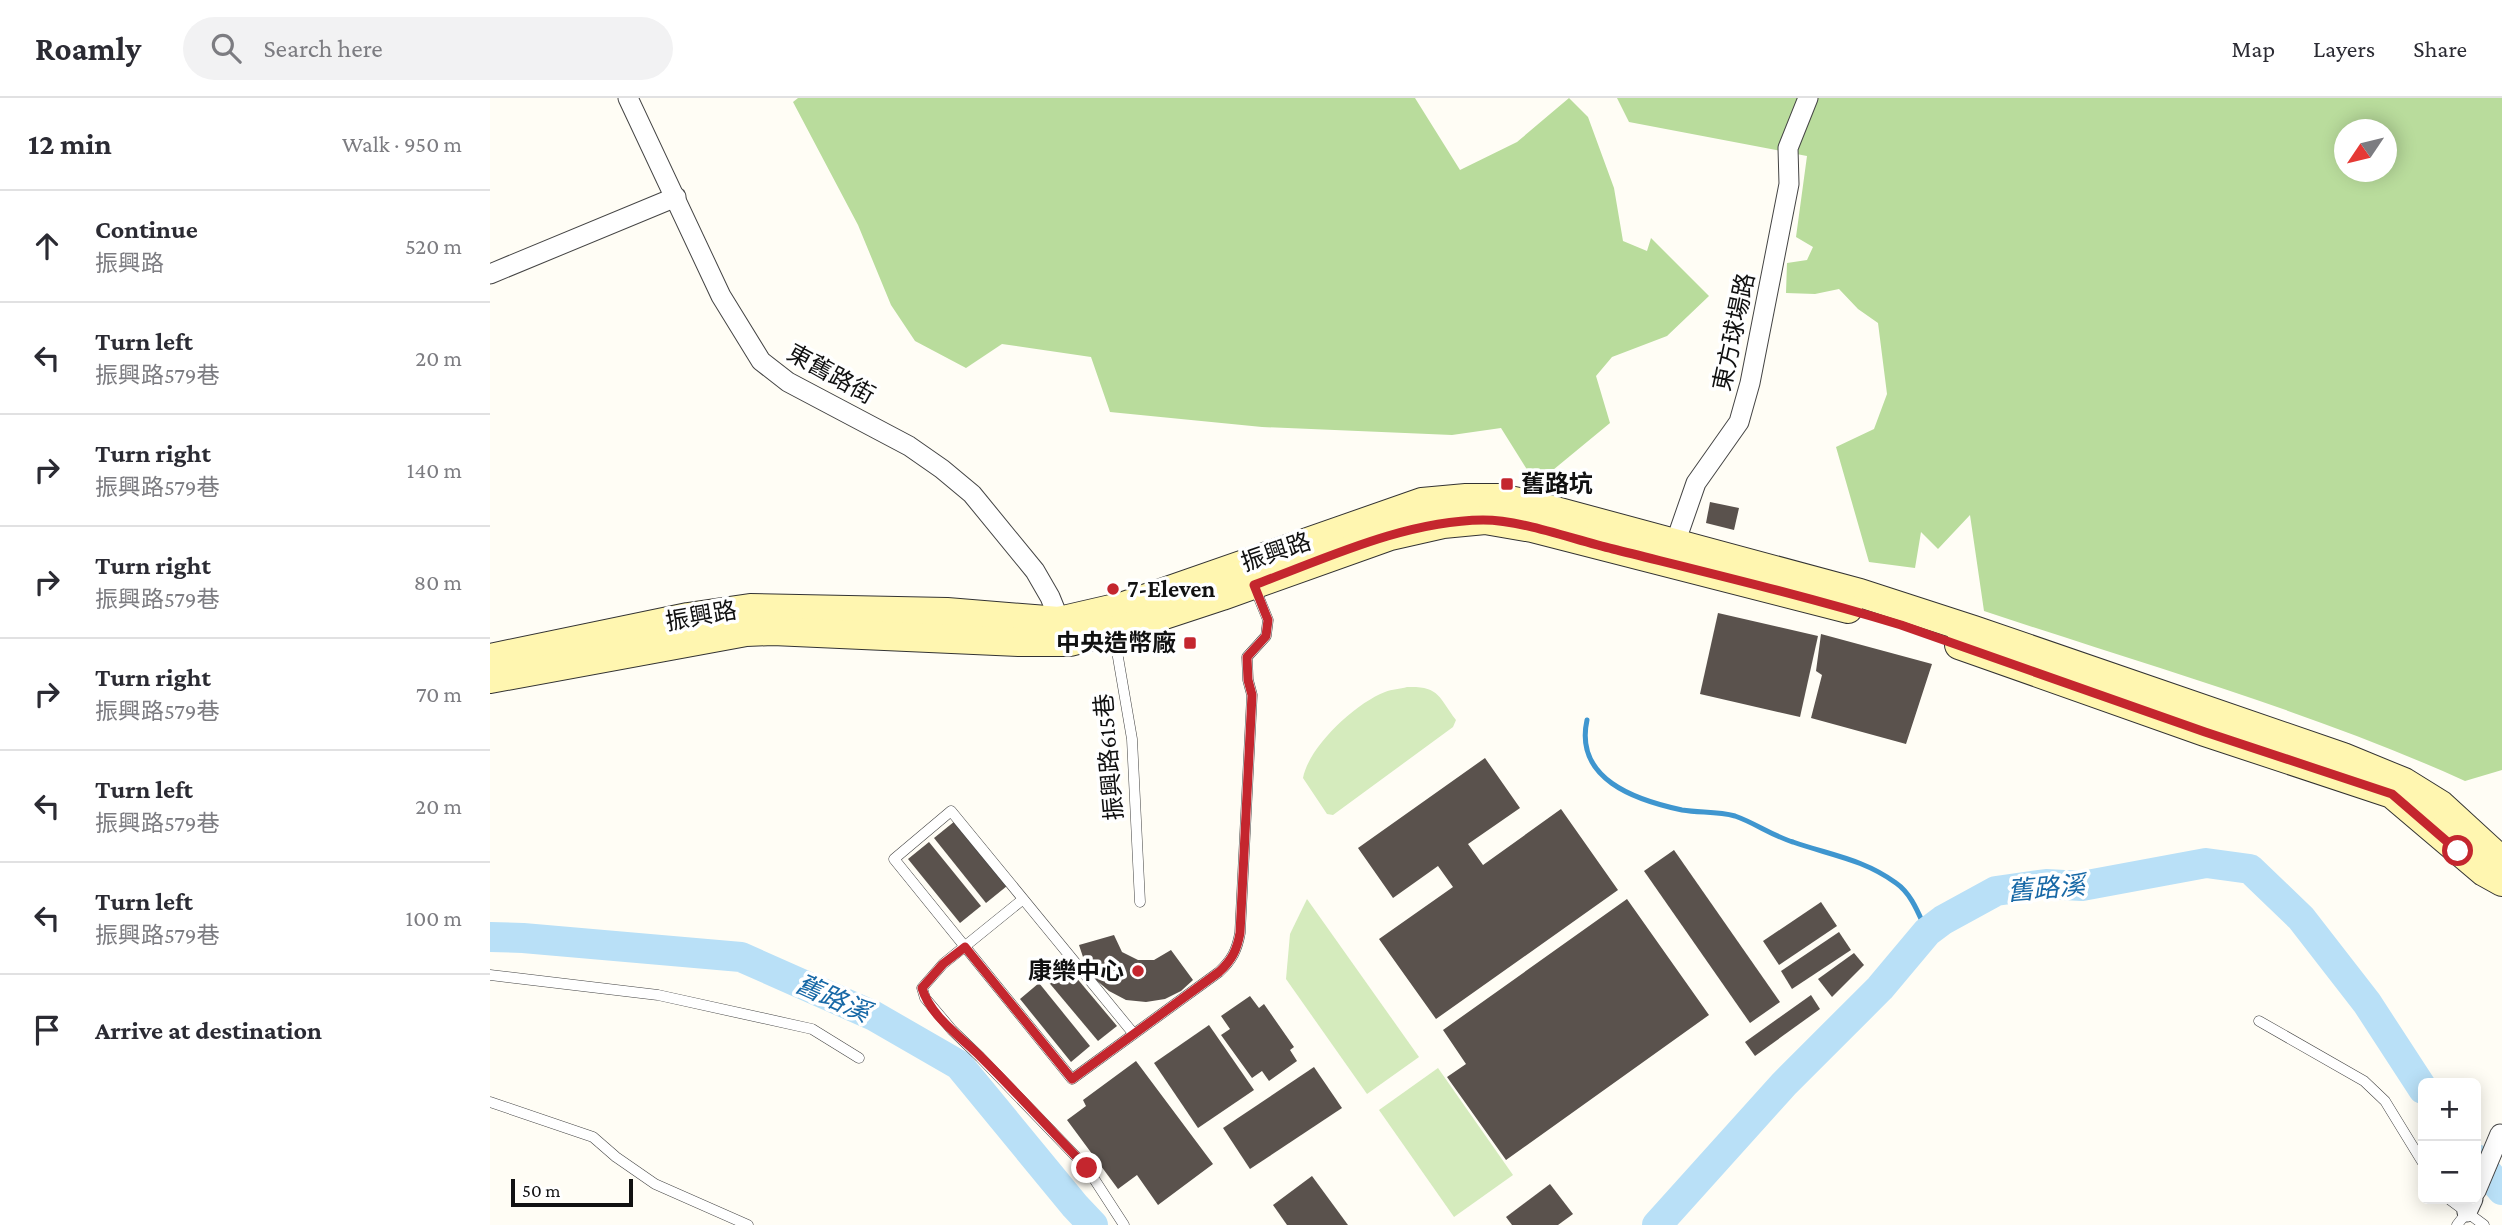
<!DOCTYPE html>
<html lang="en">
<head>
<meta charset="utf-8">
<style>
  :root { --surface:#fff; --page:#f2f2f3; --text:#2b2b33; --muted:#7c7c81; --line:#e1e1e2 }
  body { margin:0; font-family:"Crimson Pro","Noto Sans TC",serif; background:var(--page); color:var(--text) }
  .controls { position:absolute; right:21px; bottom:21px; display:grid; overflow:hidden; border-radius:10px; box-shadow:0 4px 18px #0003 }
  .controls button { width:63px; height:63px; display:grid; place-items:center; padding:0; border:0; border-bottom:2px solid var(--line); background:var(--surface); color:var(--text); font:35px sans-serif }
  .compass { position:absolute; left:1844px; top:21px; width:63px; height:63px; border-radius:50%; background:var(--surface); box-shadow:0 4px 18px #0003; rotate:235deg }
  .scale { position:absolute; left:21px; bottom:18px; width:122px; box-sizing:border-box; padding-left:7px; border:4px solid #111; border-top:0; font-size:19px; line-height:24px; white-space:nowrap; color:#111; -webkit-text-stroke:5px #fff; paint-order:stroke }
  .stop { position:absolute; width:21px; height:21px; margin:-16px; border:5px solid #c4262e; border-radius:50%; background:#fff }
  .stop.end { background:#c4262e; border-color:#fff; box-shadow:0 2px 7px #0008 }
  .list { margin:0; padding:0; list-style:none }
  h2 { display:flex; justify-content:space-between; align-items:center; height:91px; margin:0; padding:0 28px; font-size:30px }
  h2 small { font-size:23px; font-weight:400; color:var(--muted) }
  .list li { display:grid; grid-template-columns:46px 1fr auto; gap:21px; align-items:center; box-sizing:border-box; height:112px; padding:0 28px; border-top:2px solid var(--line) }
  .list b { display:block; font-size:26px; white-space:nowrap }
  .list p { margin:0; font-size:23px; white-space:nowrap; color:var(--muted) }
  .list em { font-size:23px; font-style:normal; color:var(--muted) }
  .icon { flex:none; width:38px; height:38px; fill:none; stroke:currentColor; stroke-width:2; stroke-linecap:round; stroke-linejoin:round }
  .map { position:relative; flex:none; width:2012px; height:1127px; overflow:hidden }
  header { display:flex; align-items:center; gap:42px; box-sizing:border-box; height:98px; padding:0 35px; background:var(--surface); border-bottom:2px solid var(--line) }
  header strong { font-size:33px }
  nav { display:flex; gap:38px; margin-inline-start:auto; font-size:24px }
  .search { width:490px; height:63px; background:var(--page); display:flex; align-items:center; gap:18px; box-sizing:border-box; padding:0 24px; border-radius:38px; color:var(--muted); font-size:26px }
  main { display:flex }
  aside { flex:1; background:var(--surface) }
  .map>svg:first-child { display:block }
  .green { fill:#d5ebbd }
  .forest { fill:#b9dc9c; fill-rule:evenodd }
  .lines { fill:none; stroke-linecap:round; stroke-linejoin:round }
  .stream { stroke:#3f96cf; stroke-width:5 }
  .river { stroke:#b9e0f7; stroke-width:30 }
  .building { fill:#5a524d }
  .lane-casing { stroke:#444; stroke-width:11 }
  .street-casing { stroke:#444; stroke-width:21 }
  .secondary-casing { stroke:#333; stroke-width:30 }
  .lane { stroke:#fff; stroke-width:10 }
  .street { stroke:#fff; stroke-width:19 }
  .secondary { stroke:#fff6b0; stroke-width:28 }
  .route { stroke:#c4262e; stroke-width:9 }
  .poi-dot { fill:#c4262e; stroke:#fff; stroke-width:2.5 }
  .labels { text-anchor:middle; stroke-width:7; stroke-linejoin:round; paint-order:stroke }
  .street-label { font-size:24px; fill:#111; stroke:#fff }
  .poi-label { font-size:24px; font-weight:bold; fill:#111; stroke:#fff; text-anchor:start }
  .water-label { font-size:26px; font-style:italic; fill:#1768a6; stroke:#fff }
</style>
</head>
<body>
<header>
<strong>Roamly</strong>
<div class="search"><svg class="icon" aria-label="search" viewBox="0 0 24 24"><circle cx="10" cy="10" r="6"/><path d="M15 15l6 6"/></svg>Search here</div>
<nav><a>Map</a><a>Layers</a><a>Share</a></nav>
</header>
<main>
<aside>
<h2>12 min<small>Walk · 950 m</small></h2>
<ul class="list">
<li><svg class="icon" aria-label="ahead" viewBox="0 0 24 24"><path d="M12 20V5M6 11l6-6 6 6"/></svg><div><b>Continue</b><p>振興路</p></div><em>520 m</em></li>
<li><svg class="icon" aria-label="left" viewBox="0 0 24 24"><path d="M17 20v-9H6M10 6l-5 5 5 5"/></svg><div><b>Turn left</b><p>振興路579巷</p></div><em>20 m</em></li>
<li><svg class="icon" aria-label="right" viewBox="0 0 24 24"><path d="M7 20v-9h11M14 6l5 5-5 5"/></svg><div><b>Turn right</b><p>振興路579巷</p></div><em>140 m</em></li>
<li><svg class="icon" aria-label="right" viewBox="0 0 24 24"><path d="M7 20v-9h11M14 6l5 5-5 5"/></svg><div><b>Turn right</b><p>振興路579巷</p></div><em>80 m</em></li>
<li><svg class="icon" aria-label="right" viewBox="0 0 24 24"><path d="M7 20v-9h11M14 6l5 5-5 5"/></svg><div><b>Turn right</b><p>振興路579巷</p></div><em>70 m</em></li>
<li><svg class="icon" aria-label="left" viewBox="0 0 24 24"><path d="M17 20v-9H6M10 6l-5 5 5 5"/></svg><div><b>Turn left</b><p>振興路579巷</p></div><em>20 m</em></li>
<li><svg class="icon" aria-label="left" viewBox="0 0 24 24"><path d="M17 20v-9H6M10 6l-5 5 5 5"/></svg><div><b>Turn left</b><p>振興路579巷</p></div><em>100 m</em></li>
<li><svg class="icon" aria-label="arrive" viewBox="0 0 24 24"><path d="M6 21V4h12l-3 4 3 4H6"/></svg><div><b>Arrive at destination</b></div></li>
</ul>
</aside>
<div class="map">
<svg width="2012" height="1127" viewBox="0 0 2012 1127">
  <rect width="100%" height="100%" fill="#fffdf5"/>
  <g class="green">
    <path d="M 917,589 C 949,588 948,598 966,622 L 963,629 L 843,717 L 837,716 L 813,680 C 819,648 866,605 895,594 C 902,591 910,591 917,589 Z"/>
    <path d="M 817,801 L 929,959 L 877,996 L 796,881 L 800,836 Z"/>
    <path d="M 948,970 L 1023,1077 L 964,1119 L 889,1012 Z"/>
  </g>
  <g class="forest">
    <path d="M 308,0 L 925,0 L 970,72 L 1027,44 L 1079,0 L 1098,19 L 1124,90 L 1133,143 L 1157,153 L 1161,140 L 1219,198 L 1177,238 L 1122,259 L 1106,278 L 1120,325 L 1046,386 L 1011,330 L 962,337 L 772,329 L 620,314 L 601,259 L 512,246 L 476,270 L 425,243 L 401,207 L 368,127 L 303,4 Z"/>
    <path d="M 1127,0 L 2012,0 L 2012,672 L 1975,683 C 1821,613 1655,567 1494,513 L 1480,417 L 1448,451 L 1431,434 L 1425,470 L 1379,464 L 1346,349 L 1384,331 L 1397,296 L 1388,225 L 1368,211 L 1349,191 L 1325,196 L 1296,195 L 1297,165 L 1317,162 L 1323,149 L 1306,139 L 1317,58 L 1139,24 ZM 1854,32 L 1896,32 L 1896,74 L 1854,74 Z"/>
  </g>
  <g class="lines">
    <path class="stream" d="M 1097,622 C 1084,681 1145,702 1192,712 C 1210,715 1227,713 1245,718 C 1265,725 1283,738 1303,744 C 1340,757 1373,761 1406,785 C 1422,796 1429,817 1437,834"/>
    <g class="river">
      <path d="M 0,839 L 33,840 L 251,859 L 384,918 L 469,967 L 585,1108 L 603,1127"/>
      <path d="M 1986,1061 L 2012,1092"/>
      <path d="M 1167,1127 L 1294,986 L 1390,890 L 1437,834 L 1453,822 L 1506,793 L 1556,786 L 1592,788 L 1716,765 L 1760,771 L 1811,820 L 1877,905 L 1933,991"/>
    </g>
  </g>
  <g class="building">
    <path d="M 1220,404 L 1249,410 L 1244,432 L 1216,425 Z"/>
    <path d="M 1228,515 L 1328,538 L 1310,619 L 1210,596 Z"/>
    <path d="M 1331,536 L 1442,566 L 1416,646 L 1321,620 L 1332,577 L 1326,573 Z"/>
    <path d="M 995,660 L 1030,710 L 978,746 L 993,767 L 1071,711 L 1128,792 L 946,921 L 889,841 L 963,789 L 948,768 L 903,800 L 868,750 Z"/>
    <path d="M 465,723 L 517,788 L 496,805 L 444,740 Z"/>
    <path d="M 439,744 L 491,808 L 470,825 L 418,761 Z"/>
    <path d="M 1184,752 L 1290,904 L 1260,925 L 1154,773 Z"/>
    <path d="M 1137,801 L 1219,917 L 1016,1062 L 957,979 L 976,966 L 953,932 Z"/>
    <path d="M 1331,804 L 1347,828 L 1289,867 L 1273,843 Z"/>
    <path d="M 1349,834 L 1361,852 L 1302,891 L 1291,873 Z"/>
    <path d="M 624,837 L 632,854 L 648,862 L 664,862 L 681,852 L 703,882 L 691,893 L 675,901 L 656,904 L 636,902 L 619,893 L 605,881 L 595,865 L 589,847 Z"/>
    <path d="M 1364,855 L 1374,867 L 1342,899 L 1328,881 Z"/>
    <path d="M 574,865 L 627,928 L 608,943 L 556,881 Z"/>
    <path d="M 549,885 L 600,948 L 581,964 L 530,901 Z"/>
    <path d="M 1321,897 L 1330,911 L 1265,958 L 1255,944 Z"/>
    <path d="M 760,898 L 769,910 L 774,906 L 804,949 L 800,952 L 807,963 L 779,983 L 772,973 L 762,980 L 731,937 L 740,931 L 731,918 Z"/>
    <path d="M 719,927 L 764,992 L 708,1030 L 664,965 Z"/>
    <path d="M 646,963 L 723,1066 L 668,1107 L 647,1077 L 628,1091 L 577,1022 L 596,1008 L 593,1002 Z"/>
    <path d="M 824,969 L 852,1010 L 760,1071 L 733,1030 Z"/>
    <path d="M 822,1078 L 858,1127 L 797,1127 L 783,1107 Z"/>
    <path d="M 1060,1086 L 1083,1116 L 1068,1127 L 1022,1127 L 1016,1119 Z"/>
  </g>
  <g class="lines">
    <defs>
      <g id="lane">
        <path d="M 624,536 L 642,641 L 650,804"/>
        <path d="M 532,802 L 453,866 L 432,890 L 435,900 L 462,932 L 490,959 L 597,1070 L 634,1127"/>
        <path d="M 0,877 L 168,897 L 322,931 L 369,960"/>
        <path d="M 1769,923 L 1874,983 L 1895,1003 L 1933,1065"/>
        <path d="M 643,935 L 461,713 L 404,761 L 582,981 L 729,874 C 742,862 747,852 750,835 L 762,597 L 758,582 L 757,559 L 776,538 L 778,522 L 764,488"/>
        <path d="M 0,1004 L 103,1039 L 126,1059 L 165,1086 L 258,1127"/>
        <path d="M 1959,1101 L 1994,1127"/>
        <path d="M 1967,1127 L 1977,1114"/>
      </g>
      <g id="street">
        <path d="M 138,0 L 231,198 L 271,263 L 298,284 L 419,348 L 452,371 L 482,396 L 545,473 L 560,499 L 573,531"/>
        <path d="M 0,176 L 186,99"/>
        <path d="M 1182,454 L 1206,385 L 1249,324 L 1260,285 L 1299,86 L 1298,50 L 1318,0"/>
        <path d="M 1986,1093 L 2010,1036"/>
        <path d="M 1977,1114 L 1983,1101"/>
      </g>
      <g id="secondary">
        <path d="M 1469,547 L 1715,634 L 1902,696 L 1994,774 L 2012,784"/>
        <path d="M 0,560 L 198,519 L 260,510 L 457,514 L 569,523 L 634,508 L 932,404 L 976,400 L 1010,400 L 1051,409 L 1370,495 L 1484,532 L 1853,659 L 1914,684 L 1951,707 L 2012,763"/>
        <path d="M 0,581 L 256,534 L 283,533 L 529,544 L 580,544 L 638,529 L 732,498 L 900,438 L 953,426 L 995,422 L 1042,430 L 1358,511"/>
      </g>
    </defs>
    <use href="#lane" class="lane-casing"/>
    <use href="#street" class="street-casing"/>
    <use href="#secondary" class="secondary-casing"/>
    <use href="#lane" class="lane"/>
    <use href="#street" class="street"/>
    <use href="#secondary" class="secondary"/>
  </g>
  <g class="lines">
    <path class="route" d="M 597,1070 C 562,1033 527,995 491,959 C 471,939 440,918 432,890 L 453,866 L 475,849 L 582,981 L 729,874 C 742,862 747,852 750,835 L 762,597 L 758,582 L 757,559 L 776,538 L 778,522 L 764,487 C 837,460 914,423 993,422 C 1033,422 1084,442 1123,451 C 1219,475 1316,498 1411,527 L 1715,634 L 1902,696 L 1968,753"/>
  </g>
  <g class="poi-dot">
    <rect x="1010" y="379" width="14" height="14" rx="3.5"/>
    <circle cx="623" cy="491" r="7"/>
    <rect x="693" y="538" width="14" height="14" rx="3.5"/>
    <circle cx="648" cy="873" r="7"/>
  </g>
  <g class="labels">
    <g class="street-label">
      <text transform="translate(1244 234) rotate(-78)" y="8">東方球場路</text>
      <text transform="translate(341 276) rotate(29)" y="8">東舊路街</text>
      <text transform="translate(786 454) rotate(-19)" y="8">振興路</text>
      <text transform="translate(211 518) rotate(-10)" y="8">振興路</text>
      <text transform="translate(619 659) rotate(-95)" y="8">振興路615巷</text>
    </g>
    <g class="poi-label">
      <text x="1031" y="394">舊路坑</text>
      <text x="637" y="499">7-Eleven</text>
      <text x="686" y="553" text-anchor="end">中央造幣廠</text>
      <text x="634" y="881" text-anchor="end">康樂中心</text>
    </g>
    <g class="water-label">
      <text transform="translate(1556 790) rotate(-5)" y="9">舊路溪</text>
      <text transform="translate(343 900) rotate(24)" y="9">舊路溪</text>
    </g>
  </g>
</svg>
<div class="controls">
<button>+</button>
<button>−</button>
</div>
<svg class="compass" viewBox="-18 -18 36 36"><path d="M0-13l5 13h-10z" fill="#e53935"/><path d="M0 13l5-13h-10z" fill="#7c7c81"/></svg>
<div class="scale">50 m</div>
<div class="stop" style="left:1968px;top:753px"></div>
<div class="stop end" style="left:597px;top:1070px"></div>
</div>
</main>
</body>
</html>
